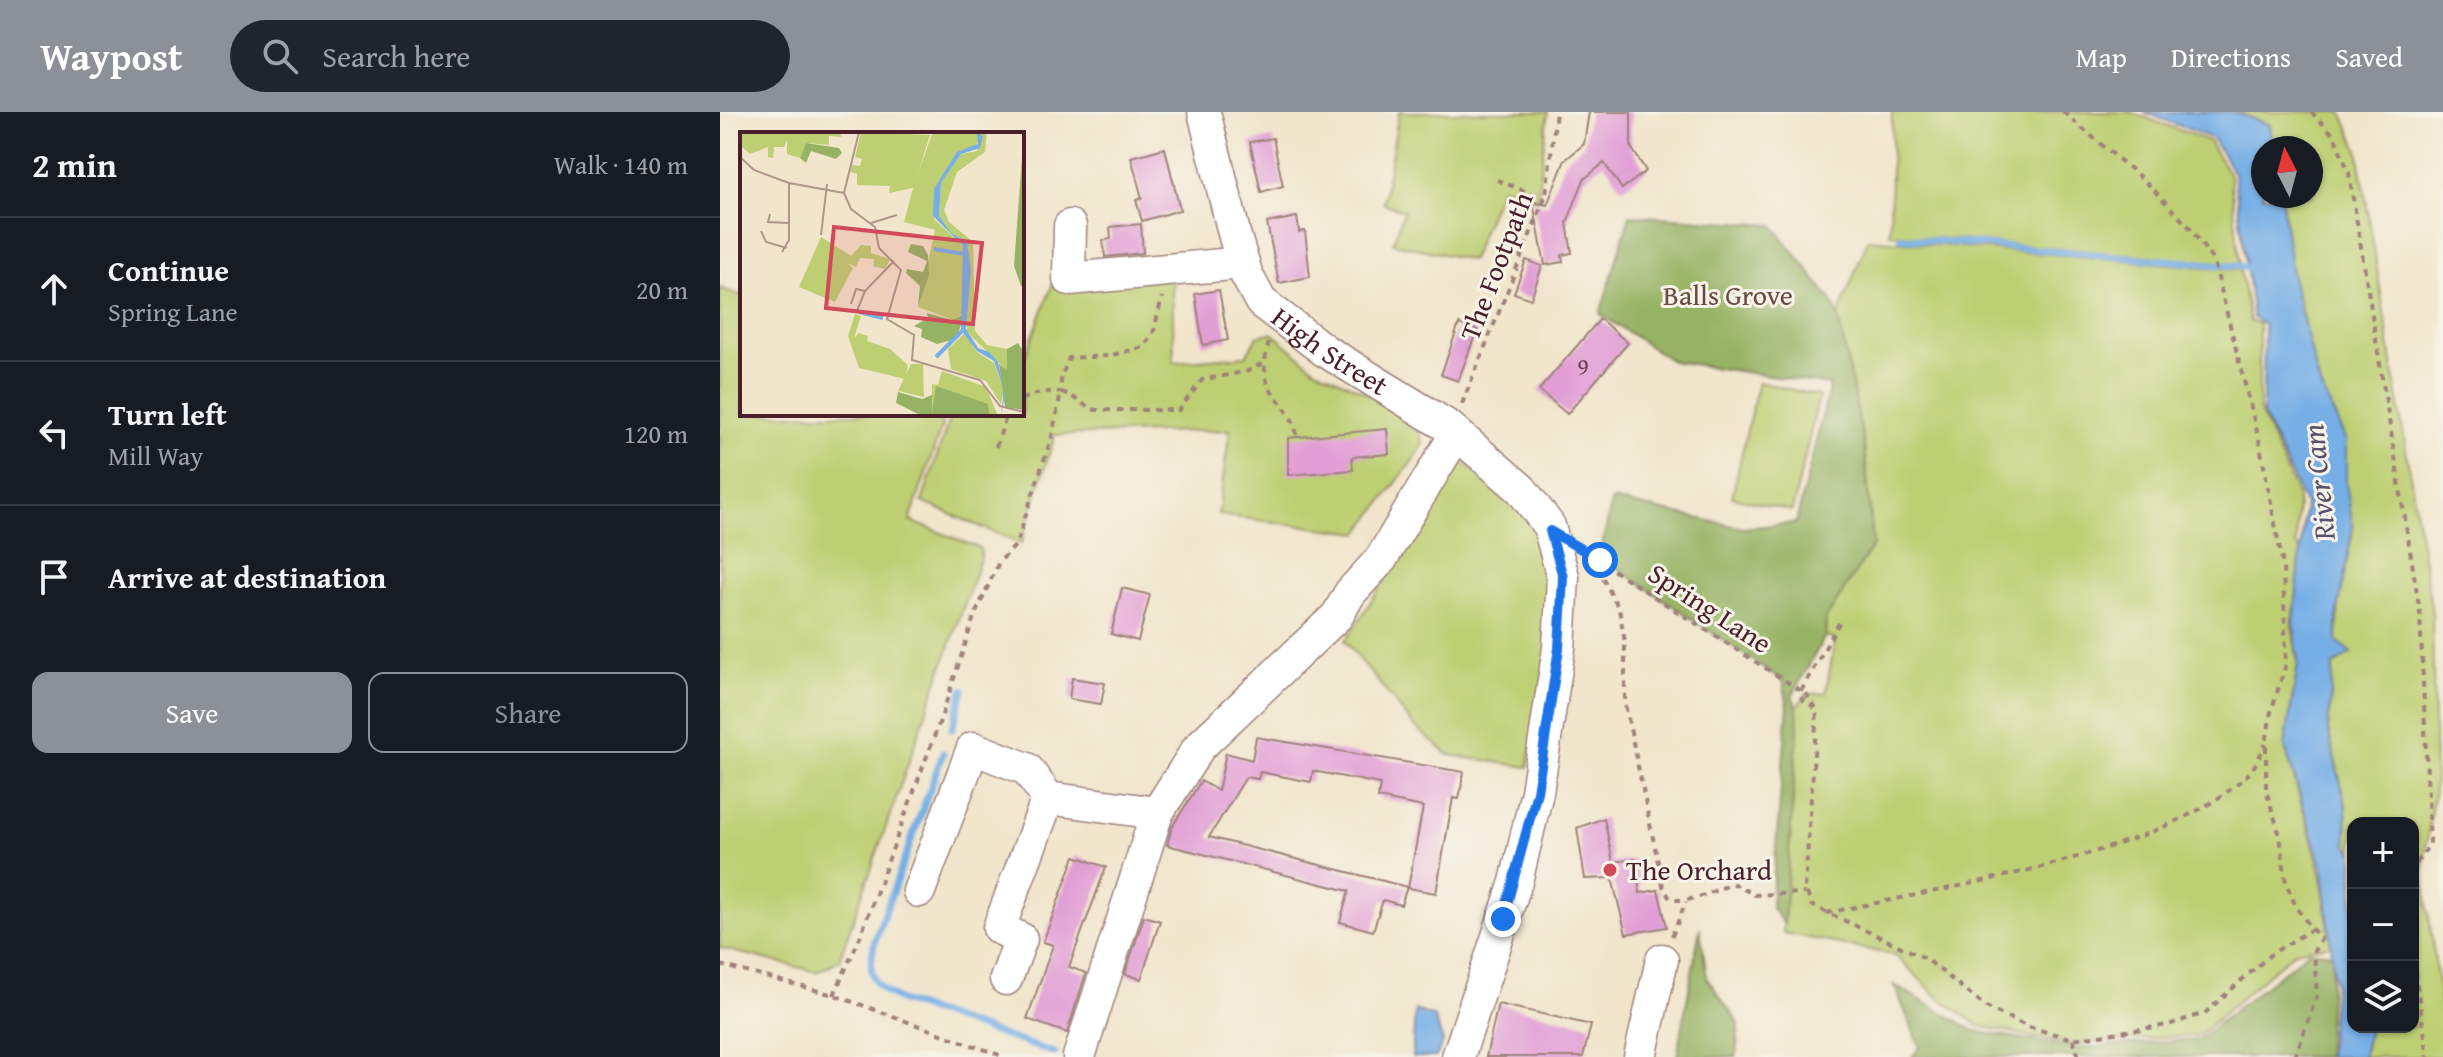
<!DOCTYPE html>
<html lang="en">
<head>
<meta charset="utf-8">
<style>
  :root { --surface:#171b24; --page:#20242c; --text:#f1f3f6; --muted:#9ea1a6; --line:#363941; --accent:#8c9099 }
  body { margin:0; font-family:"Gentium Book Plus",serif; background:var(--page); color:var(--text) }
  .controls { position:absolute; right:24px; bottom:24px; display:grid; overflow:hidden; border-radius:16px; box-shadow:0 2px 6px #0004 }
  .controls button { width:72px; height:72px; display:grid; place-items:center; padding:0; border:0; border-bottom:2px solid var(--line); background:var(--surface); color:var(--text); font:40px sans-serif }
  .compass { position:absolute; left:1531px; top:24px; width:72px; height:72px; border-radius:50%; background:var(--surface); box-shadow:0 2px 6px #0004; rotate:354deg }
  .stop { position:absolute; width:24px; height:24px; margin:-18px; border:6px solid #1a73e8; border-radius:50%; background:#fff }
  .stop.end { background:#1a73e8; border-color:#fff; box-shadow:0 2px 8px #0008 }
  .list { margin:0; padding:0; list-style:none }
  h2 { display:flex; justify-content:space-between; align-items:center; height:104px; margin:0; padding:0 32px; font-size:34px }
  h2 small { font-size:26px; font-weight:400; color:var(--muted) }
  .list li { display:grid; grid-template-columns:52px 1fr auto; gap:24px; align-items:center; box-sizing:border-box; height:144px; padding:0 32px; border-top:2px solid var(--line) }
  .list b { display:block; font-size:30px; white-space:nowrap }
  .list p { margin:0; font-size:26px; white-space:nowrap; color:var(--muted) }
  .list em { font-size:26px; font-style:normal; color:var(--muted) }
  .actions { display:flex; gap:16px; padding:24px 32px }
  .actions a { flex:1; padding:18px 0; border:2px solid var(--accent); border-radius:16px; text-align:center; font-size:28px; color:var(--accent) }
  .actions .main { background:var(--accent); color:#fff }
  .icon { flex:none; width:44px; height:44px; fill:none; stroke:currentColor; stroke-width:2; stroke-linecap:round; stroke-linejoin:round }
  .map { position:relative; flex:none; width:1723px; height:945px; overflow:hidden }
  header { display:flex; align-items:center; gap:48px; box-sizing:border-box; height:112px; padding:0 40px; background:var(--accent); color:#fff }
  header strong { font-size:38px }
  nav { display:flex; gap:44px; margin-inline-start:auto; font-size:28px }
  .search { width:560px; height:72px; background:var(--page); display:flex; align-items:center; gap:20px; box-sizing:border-box; padding:0 28px; border-radius:44px; color:var(--muted); font-size:30px }
  main { display:flex }
  aside { flex:1; background:var(--surface) }
  .map>svg:first-child { display:block }
  .green { fill:#bdcf72; stroke:#84774e; stroke-width:2 }
  .forest { fill:#96b264; stroke:#706848; stroke-width:2 }
  .water { fill:#76afe6; stroke:#606788; stroke-width:2 }
  .lines { fill:none; stroke-linecap:round; stroke-linejoin:round }
  .stream { stroke:#76afe6; stroke-width:7 }
  .building { fill:#e19fd5 }
  .minor-casing { stroke:#9e827b; stroke-width:35 }
  .path { stroke:#9e827b; stroke-width:4; stroke-dasharray:6 6; stroke-linecap:butt }
  .minor { stroke:#fff; stroke-width:32 }
  .route { stroke:#1a73e8; stroke-width:10 }
  .poi-dot { fill:#d1495b; stroke:#f7f3e8; stroke-width:3 }
  .labels { text-anchor:middle; stroke-width:6; stroke-linejoin:round; paint-order:stroke }
  .number-label { font-size:24px; fill:#703f56 }
  .street-label { font-size:28px; fill:#4a1f2b; stroke:#f7f3e8 }
  .park-label { font-size:28px; fill:#674b3d; stroke:#f7f3e8 }
  .poi-label { font-size:28px; fill:#4a1f2b; stroke:#f7f3e8; text-anchor:start }
  .water-label { font-size:30px; font-style:italic; fill:#59516c; stroke:#f7f3e8 }
  .inset-river { fill:none; stroke:#76afe6; stroke-width:4 }
  .inset-road { fill:none; stroke:#ae968b; stroke-width:2 }
  .view { fill:#d1495b; fill-opacity:0.15; stroke:#d1495b; stroke-width:4 }
  .inset-edge { fill:none; stroke:#4a1f2b; stroke-width:4 }
</style>
</head>
<body>
<header>
<strong>Waypost</strong>
<div class="search"><svg class="icon" aria-label="search" viewBox="0 0 24 24"><circle cx="10" cy="10" r="6"/><path d="M15 15l6 6"/></svg>Search here</div>
<nav><a>Map</a><a>Directions</a><a>Saved</a></nav>
</header>
<main>
<aside>
<h2>2 min<small>Walk · 140 m</small></h2>
<ul class="list">
<li><svg class="icon" aria-label="ahead" viewBox="0 0 24 24"><path d="M12 20V5M6 11l6-6 6 6"/></svg><div><b>Continue</b><p>Spring Lane</p></div><em>20 m</em></li>
<li><svg class="icon" aria-label="left" viewBox="0 0 24 24"><path d="M17 20v-9H6M10 6l-5 5 5 5"/></svg><div><b>Turn left</b><p>Mill Way</p></div><em>120 m</em></li>
<li><svg class="icon" aria-label="arrive" viewBox="0 0 24 24"><path d="M6 21V4h12l-3 4 3 4H6"/></svg><div><b>Arrive at destination</b></div></li>
</ul>
<div class="actions"><a class="main">Save</a><a>Share</a></div>
</aside>
<div class="map">
<svg width="1723" height="945" viewBox="0 0 1723 945">
  <rect width="100%" height="100%" fill="#f7f3e8"/>
  <filter id="ink" filterUnits="userSpaceOnUse"><feTurbulence type="fractalNoise" baseFrequency=".0125" numOctaves="2"/><feDisplacementMap in="SourceGraphic" scale="16" xChannelSelector="R" yChannelSelector="G"/><feConvolveMatrix kernelMatrix="1 2 1 2 8 2 1 2 1" color-interpolation-filters="sRGB"/></filter>
  <filter id="wash" filterUnits="userSpaceOnUse"><feTurbulence type="fractalNoise" baseFrequency=".006" numOctaves="4" result="noise"/><feDisplacementMap in="SourceGraphic" scale="32" xChannelSelector="R" yChannelSelector="G"/><feGaussianBlur stdDeviation="1.8" result="paint"/><feColorMatrix in="noise" values="0 0 0 0 0 0 0 0 0 0 0 0 0 0 0 0 0 1.4 0 .05"/><feComposite in="paint" operator="in"/></filter>
  <g filter="url(#wash)">
    <rect width="100%" height="100%" fill="#f1e5cb"/>
    <g class="green">
      <path d="M 679,0 L 828,0 L 817,88 L 781,75 L 751,148 L 673,131 L 684,99 L 663,91 Z"/>
      <path d="M 1172,0 L 1410,0 L 1489,29 L 1510,63 L 1520,152 L 1170,122 Z"/>
      <path d="M 1514,0 L 1622,0 L 1638,37 L 1712,501 L 1715,670 L 1703,759 L 1723,910 L 1723,945 L 1643,945 L 1649,915 L 1693,915 L 1693,711 L 1633,711 L 1633,741 L 1627,732 L 1626,694 L 1608,618 L 1613,554 L 1631,541 L 1617,529 L 1626,329 L 1599,270 L 1573,169 L 1561,84 L 1591,84 L 1591,36 L 1553,36 L 1550,13 Z"/>
      <path d="M 1148,127 L 1520,158 L 1530,210 L 1539,212 L 1539,297 L 1578,385 L 1576,433 L 1583,442 L 1572,514 L 1578,551 L 1565,635 L 1601,760 L 1611,833 L 1575,839 L 1479,923 L 1350,932 L 1259,914 L 1219,886 L 1175,843 L 1063,821 L 1077,595 L 1086,582 L 1106,581 L 1115,528 L 1105,524 L 1106,506 L 1153,433 L 1144,333 L 1118,204 Z"/>
      <path d="M 452,166 L 454,250 L 526,244 L 537,224 L 552,221 L 594,256 L 689,301 L 703,330 L 699,340 L 639,421 L 498,403 L 510,318 L 335,323 L 301,432 L 202,390 L 231,302 L 302,302 L 302,253 L 332,174 Z"/>
      <path d="M 0,176 L 22,184 L 22,302 L 216,302 L 222,313 L 190,409 L 260,436 L 261,445 L 119,848 L 97,860 L 0,836 Z"/>
      <path d="M 1038,270 L 1099,284 L 1072,399 L 1012,385 Z"/>
      <path d="M 742,350 C 769,369 816,405 830,436 C 848,477 816,607 808,655 L 729,643 L 694,614 L 625,529 Z"/>
    </g>
    <g class="forest">
      <path d="M 910,103 L 1053,113 L 1112,189 L 1118,204 L 1144,333 L 1153,433 L 1106,506 L 1105,524 L 1072,584 L 1077,595 L 1078,615 L 1064,812 L 1051,795 L 1068,594 L 1063,569 L 880,444 L 892,388 L 1023,416 L 1076,411 L 1110,273 L 952,249 L 880,202 Z"/>
      <path d="M 980,816 L 987,866 L 1019,912 L 1016,945 L 957,945 Z"/>
      <path d="M 1589,839 L 1613,842 L 1606,945 L 1192,945 L 1200,935 L 1174,873 L 1255,919 L 1358,936 L 1479,927 Z"/>
    </g>
    <g class="water">
      <path d="M 1424,0 L 1514,0 L 1550,13 L 1553,36 L 1543,36 L 1543,84 L 1561,84 L 1573,169 L 1599,270 L 1626,329 L 1626,370 L 1633,416 L 1617,505 L 1617,529 L 1631,541 L 1613,554 L 1608,618 L 1626,694 L 1627,732 L 1633,741 L 1633,915 L 1649,915 L 1643,945 L 1608,945 L 1615,871 L 1603,757 L 1565,635 L 1578,551 L 1574,510 L 1585,392 L 1543,303 L 1544,213 L 1533,206 L 1514,61 L 1492,26 Z"/>
      <path d="M 695,898 L 714,905 L 723,930 L 716,945 L 692,945 Z"/>
    </g>
    <g class="lines">
      <g class="stream">
        <path d="M 1181,126 L 1526,155"/>
        <path d="M 232,617 L 243,578"/>
        <path d="M 223,641 L 155,828 C 147,862 150,873 181,889 L 335,941"/>
      </g>
    </g>
    <g id="blocks">
      <g class="building">
        <path d="M 869,0 L 911,0 L 911,35 L 926,59 L 902,77 L 884,51 L 864,67 L 847,111 L 852,141 L 842,143 L 843,150 L 825,153 L 813,90 L 827,93 L 845,48 L 864,32 Z"/>
        <path d="M 553,26 L 563,74 L 541,80 L 530,30 Z"/>
        <path d="M 445,36 L 460,98 L 422,109 L 416,88 L 422,86 L 411,45 Z"/>
        <path d="M 577,105 L 579,120 L 585,119 L 590,165 L 559,171 L 547,111 Z"/>
        <path d="M 421,112 L 423,141 L 385,145 L 383,128 L 391,127 L 390,115 Z"/>
        <path d="M 806,148 L 822,154 L 811,187 L 794,181 Z"/>
        <path d="M 499,178 L 508,228 L 483,233 L 475,182 Z"/>
        <path d="M 880,207 L 908,231 L 847,302 L 819,278 Z"/>
        <path d="M 739,212 L 757,218 L 738,269 L 721,263 Z"/>
        <path d="M 667,317 L 669,342 L 632,345 L 633,358 L 568,363 L 568,326 Z"/>
        <path d="M 402,476 L 430,483 L 418,529 L 391,522 Z"/>
        <path d="M 352,566 L 385,571 L 381,592 L 349,587 Z"/>
        <path d="M 536,625 L 744,660 L 739,687 L 733,686 L 716,781 L 688,776 L 703,695 L 658,686 L 660,672 L 593,659 L 591,670 L 540,660 L 538,667 L 526,665 L 489,725 L 687,775 L 681,793 L 663,788 L 653,819 L 620,810 L 629,779 L 447,733 L 452,715 L 481,669 L 498,679 L 506,641 L 532,648 Z"/>
        <path d="M 884,706 L 893,750 L 915,747 L 920,781 L 938,778 L 947,815 L 906,822 L 892,766 L 865,767 L 857,716 Z"/>
        <path d="M 355,744 L 386,755 L 349,855 L 366,861 L 347,921 L 307,907 L 333,833 L 323,830 Z"/>
        <path d="M 424,804 L 440,809 L 421,867 L 405,862 Z"/>
        <path d="M 778,892 L 871,913 L 863,945 L 766,945 Z"/>
      </g>
    </g>
  </g>
  <g filter="url(#ink)">
    <use href="#blocks" fill-opacity="0" stroke="#9e827b" stroke-width="2"/>
    <g class="lines">
      <defs>
        <g id="minor">
          <path id="s1" d="M 484,0 L 515,125 L 527,164 L 541,190 L 604,238 L 729,315 L 801,377 L 829,414 L 843,465 L 839,536 L 817,680 L 796,770 L 738,945"/>
          <path d="M 350,114 L 349,167 L 523,151"/>
          <path d="M 199,779 L 253,636 L 307,657 L 328,686"/>
          <path d="M 286,867 L 301,827 L 279,816 L 328,686 L 437,701"/>
          <path d="M 359,945 L 437,701 L 479,635 L 617,504 L 630,481 L 661,447 L 736,322"/>
          <path d="M 920,945 L 942,848"/>
        </g>
      </defs>
      <use href="#minor" class="minor-casing"/>
      <g class="path">
        <path d="M 1591,0 L 1614,23 L 1629,61 L 1700,500 L 1710,732 L 1693,755"/>
        <path d="M 777,68 L 825,87"/>
        <path d="M 549,230 C 532,288 571,282 577,325"/>
        <path d="M 302,287 L 322,280 L 341,280 L 341,265 L 349,246 L 388,244 L 424,235 L 434,219 L 442,185"/>
        <path d="M 742,292 L 826,83 L 836,0"/>
        <path d="M 276,335 L 287,302"/>
        <path d="M 863,439 L 1086,582 L 1097,598 L 1085,775 L 1091,793 L 1205,846 L 1266,895 L 1308,915 L 1353,927 L 1448,913 L 1485,901 L 1551,842 L 1592,817 L 1576,795 L 1566,771 L 1560,724 L 1546,678 L 1546,632 L 1551,600 L 1566,552 L 1563,454 L 1539,328 L 1494,150 L 1470,116 L 1428,72 L 1343,0"/>
        <path d="M 872,445 L 899,497 L 905,530 L 905,592 L 943,774 L 950,787 C 976,792 990,778 1014,772 L 1035,783 L 1085,781"/>
        <path d="M 1095,596 L 1082,587 L 1081,579 L 1119,511"/>
        <path d="M 1107,801 C 1218,777 1447,743 1527,663 C 1535,656 1540,642 1546,632"/>
        <path d="M 952,824 L 966,790"/>
        <path d="M 1693,848 L 1708,945"/>
        <path d="M 0,853 L 114,883 L 285,945"/>
        <path d="M 114,883 L 140,825 L 221,606 L 254,505 L 279,450 L 296,433 L 332,324 L 341,280 C 356,284 361,294 376,298 L 459,298 L 482,268 L 528,259 L 543,251"/>
        <path d="M 1353,927 L 1359,945"/>
        <path d="M 1575,945 L 1597,884 L 1594,839 L 1601,827 L 1592,817"/>
      </g>
      <use href="#minor" class="minor"/>
    </g>
  </g>
  <g class="lines" filter="url(#ink)">
    <path class="route" d="M 783,807 L 817,680 L 839,536 L 843,465 L 830,419 L 880,448"/>
  </g>
  <circle class="poi-dot" cx="890" cy="758" r="8"/>
  <g class="labels">
    <g class="number-label">
      <text x="863" y="262">9</text>
    </g>
    <g class="street-label">
      <text transform="translate(776 154) rotate(-69)" y="10">The Footpath</text>
      <text dy="10" stroke="none"><textPath href="#s1" startOffset="284">High Street</textPath></text>
      <text transform="translate(990 496) rotate(33)" y="10">Spring Lane</text>
    </g>
    <g class="park-label">
      <text x="1008" y="193">Balls Grove</text>
    </g>
    <g class="poi-label">
      <text x="906" y="768">The Orchard</text>
    </g>
    <g class="water-label">
      <text transform="translate(1599 370) rotate(-96)" y="10">River Cam</text>
    </g>
  </g>
  <g transform="translate(20 20)">
    <rect width="284" height="284" fill="#f1e5cb"/>
    <path d="M 100,0 L 101,5 L 89,4 L 89,13 L 66,11 L 60,26 L 47,22 L 47,8 L 44,15 L 34,15 L 33,26 L 28,25 L 28,15 L 10,22 L 0,13 L 0,2 L 9,0 ZM 121,0 L 190,3 L 178,41 L 193,0 L 237,0 L 240,6 L 235,15 L 216,22 L 196,58 L 194,87 L 223,114 L 225,181 L 213,188 L 178,175 L 195,98 L 164,90 L 173,56 L 149,61 L 150,54 L 117,53 L 117,42 L 110,40 L 112,33 L 120,34 L 122,27 L 115,25 ZM 241,0 L 247,0 L 245,20 L 217,40 L 204,78 L 209,90 L 233,110 L 235,199 L 247,213 L 267,217 L 267,239 L 227,200 L 227,111 L 211,101 L 199,84 L 201,51 L 221,22 L 237,19 ZM 81,105 L 111,124 L 121,113 L 131,114 L 131,121 L 150,127 L 145,137 L 133,134 L 134,127 L 120,126 L 116,135 L 107,131 L 113,136 L 95,170 L 59,155 ZM 115,182 L 121,184 L 114,206 L 119,201 L 128,204 L 127,209 L 150,217 L 168,233 L 165,247 L 119,236 L 108,204 ZM 225,201 L 237,220 L 254,231 L 264,258 L 261,272 L 246,249 L 211,237 L 208,217 ZM 171,232 L 183,232 L 184,265 L 158,259 ZM 202,239 L 246,255 L 258,284 L 250,284 L 248,272 L 192,284 L 192,252 L 198,253 Z" fill="#bdcf72"/>
    <path d="M 66,11 L 99,16 L 102,21 L 96,27 L 71,19 L 66,31 L 60,26 ZM 283,11 L 284,153 L 281,154 L 274,134 ZM 171,112 L 183,114 L 188,123 L 189,143 L 178,174 L 180,154 L 166,141 L 167,137 L 183,140 L 187,129 L 168,120 ZM 187,181 L 212,188 L 225,182 L 216,207 L 197,212 L 181,205 L 182,197 L 174,194 L 188,186 ZM 278,211 L 284,220 L 284,278 L 265,275 L 259,232 L 267,238 L 267,217 ZM 196,254 L 248,272 L 250,284 L 182,284 L 156,271 L 158,260 L 182,267 L 192,263 L 192,282 Z" fill="#96b264"/>
    <path d="M 237,0 L 243,4 L 240,16 L 221,22 L 201,51 L 199,84 L 211,101 L 227,110 L 231,138 L 226,197 L 238,216 L 249,220 L 258,230 L 265,263 L 261,284 L 264,258 L 254,229 L 237,219 L 221,198 L 223,114 L 193,84 L 194,57 L 217,20 L 238,12 Z" fill="#76afe6"/>
    <path class="inset-river" d="M 194,117 L 224,122M 119,180 L 143,186M 196,225 L 222,199"/>
    <path class="inset-road" d="M 0,25 L 14,38 L 49,51 L 104,61M 104,61 L 111,77 L 135,95 L 139,116 L 161,138 L 147,187 L 174,203 L 172,228 L 240,248 L 260,274 L 284,280M 104,61 L 119,0M 30,82 L 28,90 L 48,91M 131,91 L 157,83M 21,99 L 26,110 L 47,116M 81,103 L 87,52M 42,120 L 49,108 L 49,51M 111,172 L 116,157 L 125,159M 116,181 L 125,159 L 154,129"/>
    <path class="view" d="M 94,95 L 242,111 L 233,192 L 86,176 Z"/>
    <rect width="284" height="284" class="inset-edge"/>
  </g>
</svg>
<div class="controls">
<button>+</button>
<button>−</button>
<button><svg class="icon" aria-label="layers" viewBox="0 0 24 24"><path d="M12 4l9 5-9 5-9-5zM3 14l9 5 9-5"/></svg></button>
</div>
<svg class="compass" viewBox="-18 -18 36 36"><path d="M0-13l5 13h-10z" fill="#e53935"/><path d="M0 13l5-13h-10z" fill="#9ea1a6"/></svg>
<div class="stop" style="left:880px;top:448px"></div>
<div class="stop end" style="left:783px;top:807px"></div>
</div>
</main>
</body>
</html>
